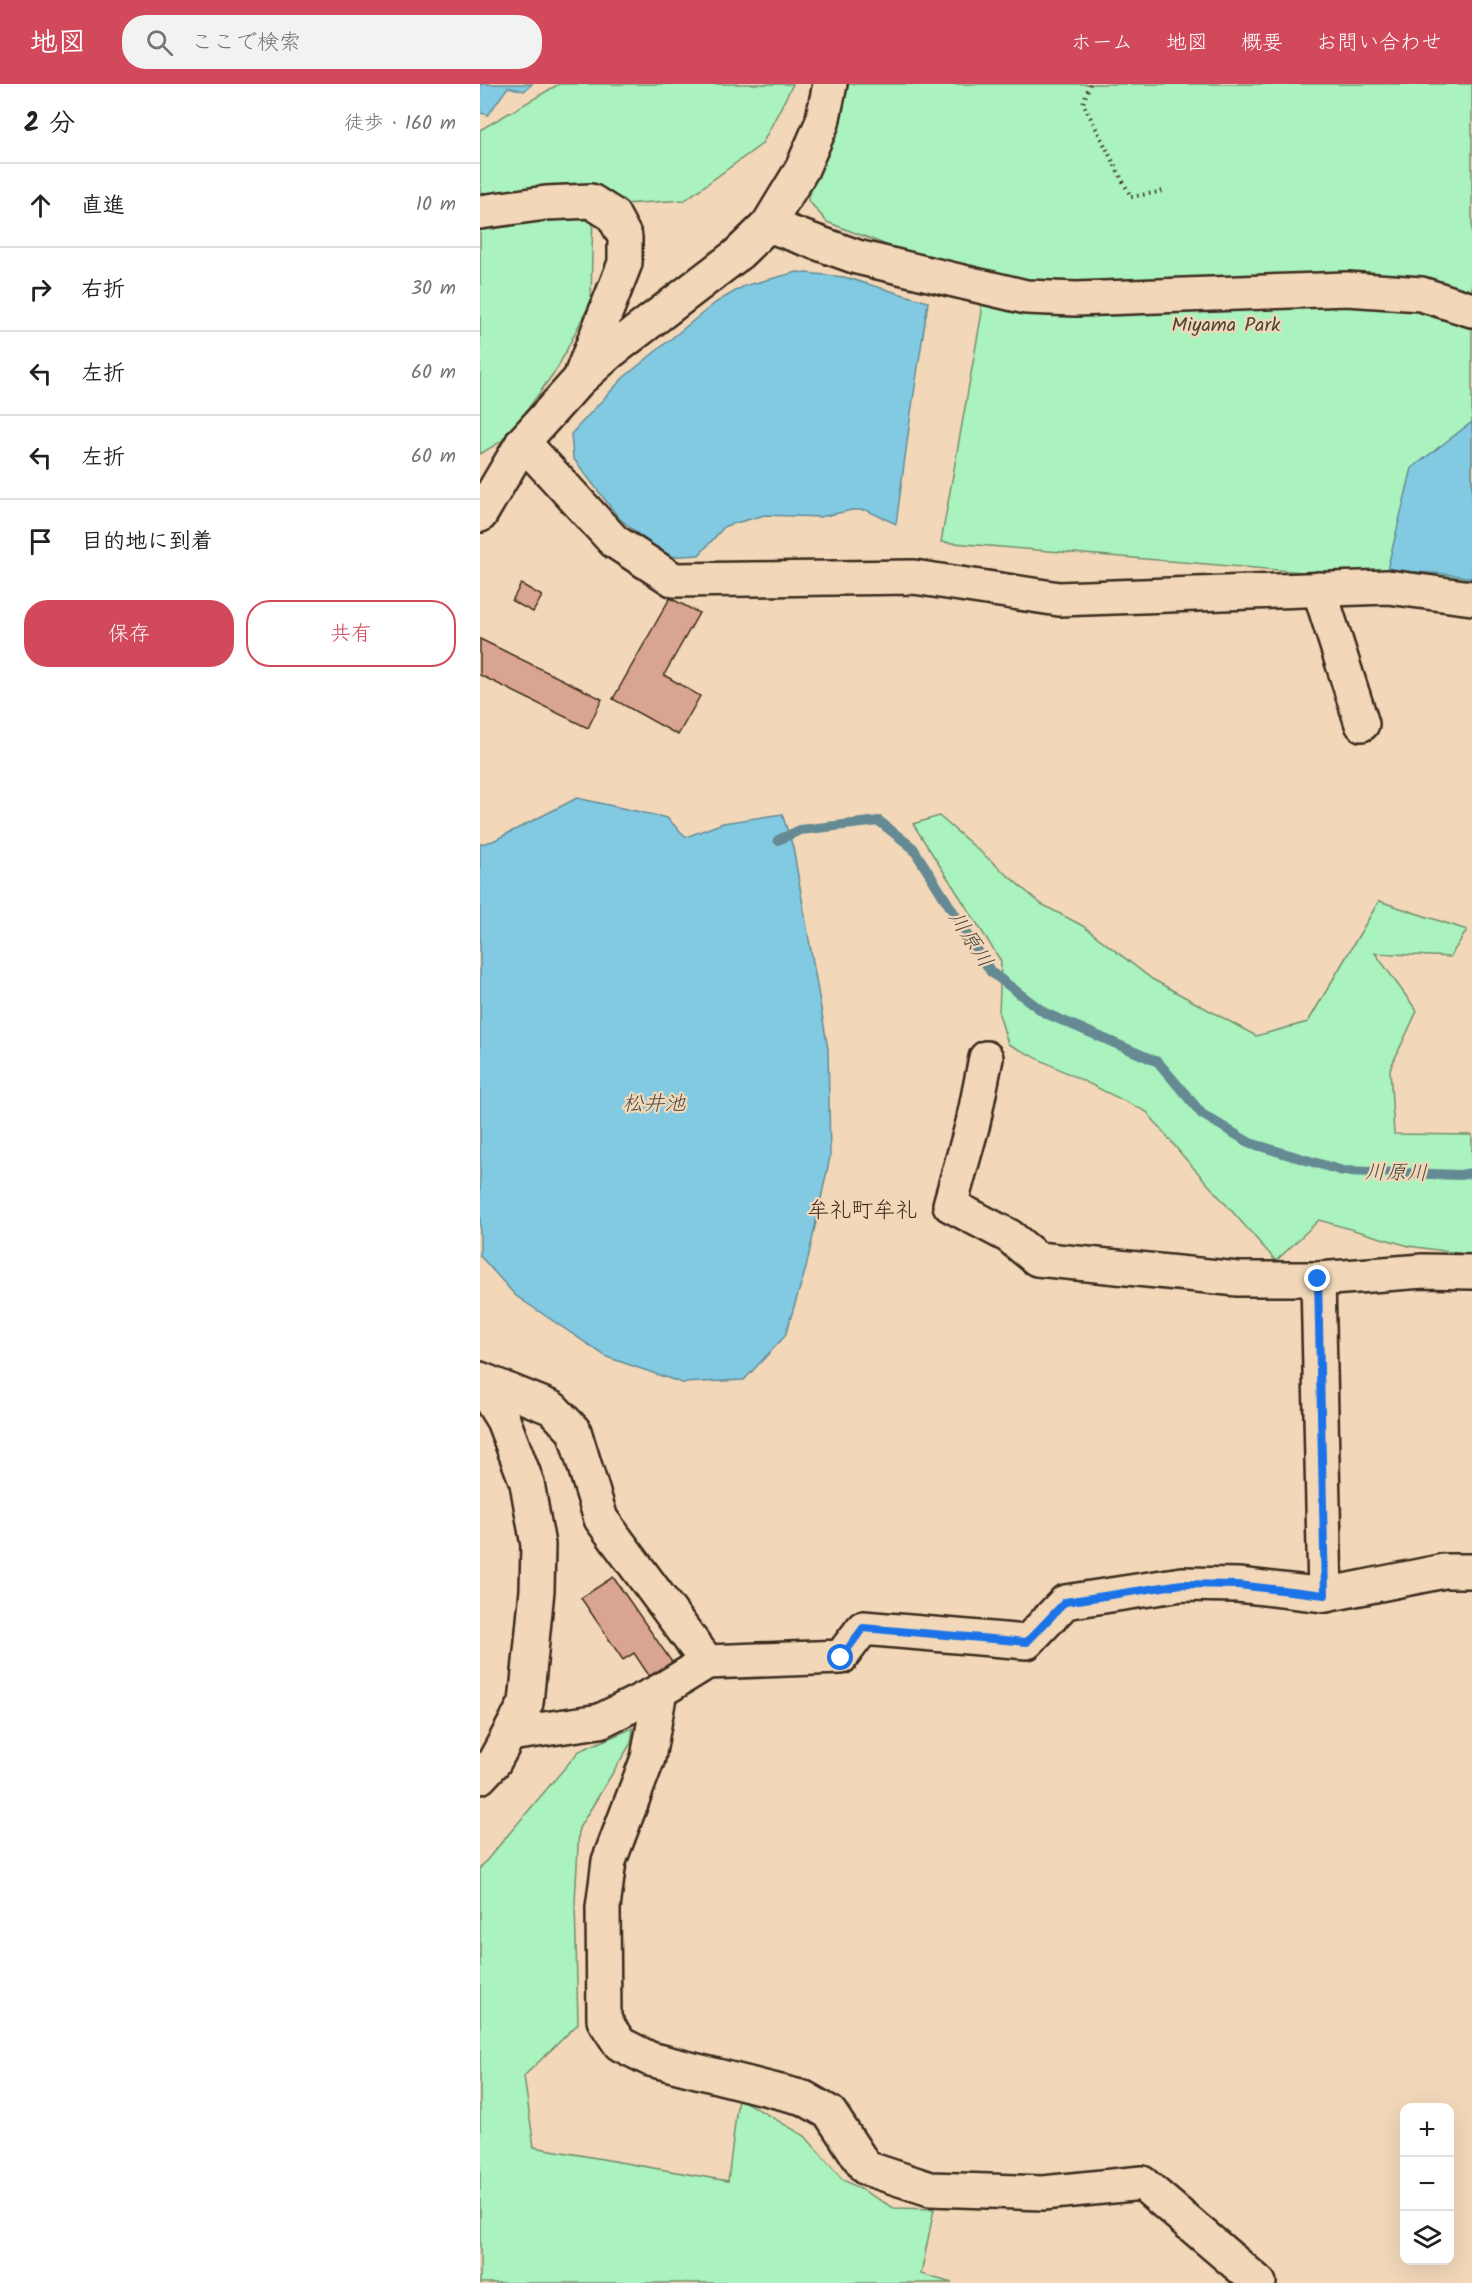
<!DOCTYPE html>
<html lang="ja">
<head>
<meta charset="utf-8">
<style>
  :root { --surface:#fff; --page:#f2f2f2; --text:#202124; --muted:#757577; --line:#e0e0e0; --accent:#d1495b }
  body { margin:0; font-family:Kalam,"Klee One",sans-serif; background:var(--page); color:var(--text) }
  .controls { position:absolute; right:18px; bottom:18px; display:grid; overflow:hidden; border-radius:12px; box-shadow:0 6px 24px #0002 }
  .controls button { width:54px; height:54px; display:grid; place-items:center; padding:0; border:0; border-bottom:2px solid var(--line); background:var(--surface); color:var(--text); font:30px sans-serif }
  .stop { position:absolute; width:18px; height:18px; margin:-14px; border:4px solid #1a73e8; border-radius:50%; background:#fff }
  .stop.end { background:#1a73e8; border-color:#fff; box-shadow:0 2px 6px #0008 }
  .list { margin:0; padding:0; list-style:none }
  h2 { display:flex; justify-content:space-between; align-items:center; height:78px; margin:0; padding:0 24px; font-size:26px }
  h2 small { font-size:20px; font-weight:400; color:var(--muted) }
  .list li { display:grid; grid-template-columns:39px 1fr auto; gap:18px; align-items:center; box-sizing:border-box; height:84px; padding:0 24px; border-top:2px solid var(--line) }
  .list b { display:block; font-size:22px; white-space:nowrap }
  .list em { font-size:20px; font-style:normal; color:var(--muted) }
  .actions { display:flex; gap:12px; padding:18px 24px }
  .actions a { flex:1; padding:14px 0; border:2px solid var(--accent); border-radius:24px; text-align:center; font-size:21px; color:var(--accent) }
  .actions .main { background:var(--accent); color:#fff }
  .icon { flex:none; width:33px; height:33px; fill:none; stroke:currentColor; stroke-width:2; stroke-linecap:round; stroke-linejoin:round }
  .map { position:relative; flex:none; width:992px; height:2199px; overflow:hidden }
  header { display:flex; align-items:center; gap:36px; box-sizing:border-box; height:84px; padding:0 30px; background:var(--accent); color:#fff }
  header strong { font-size:28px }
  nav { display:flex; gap:33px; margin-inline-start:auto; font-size:21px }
  .search { width:420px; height:54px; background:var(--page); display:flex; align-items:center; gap:15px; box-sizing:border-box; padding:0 21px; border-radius:24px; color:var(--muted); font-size:22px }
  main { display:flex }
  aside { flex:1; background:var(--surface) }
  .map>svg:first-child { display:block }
  .green { fill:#aaf2be; stroke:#728e6e; stroke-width:1.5 }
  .water { fill:#81cae2; stroke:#658a94; stroke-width:1.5 }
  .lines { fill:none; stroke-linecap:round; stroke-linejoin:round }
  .stream { stroke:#658a94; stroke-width:10 }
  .building { fill:#daa590; stroke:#3b2a1e; stroke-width:1.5 }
  .minor-casing { stroke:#3b2a1e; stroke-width:38 }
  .path { stroke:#3b2a1e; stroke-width:4; stroke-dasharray:1.5 4.5; stroke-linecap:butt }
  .minor { stroke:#f2d8b9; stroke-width:33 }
  .route { stroke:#1a73e8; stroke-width:8 }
  .labels { text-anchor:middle; stroke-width:4.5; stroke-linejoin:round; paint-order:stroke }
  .park-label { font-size:20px; fill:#4c4836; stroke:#f2d8b9 }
  .water-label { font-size:21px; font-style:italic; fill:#494a45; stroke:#f2d8b9 }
  .quarter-label { font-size:22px; fill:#3b2a1e; stroke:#f2d8b9 }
</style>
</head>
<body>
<header>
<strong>地図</strong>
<div class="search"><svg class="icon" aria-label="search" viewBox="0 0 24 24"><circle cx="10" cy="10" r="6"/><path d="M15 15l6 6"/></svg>ここで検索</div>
<nav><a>ホーム</a><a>地図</a><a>概要</a><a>お問い合わせ</a></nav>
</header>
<main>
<aside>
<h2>2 分<small>徒歩 · 160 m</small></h2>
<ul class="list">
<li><svg class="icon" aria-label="ahead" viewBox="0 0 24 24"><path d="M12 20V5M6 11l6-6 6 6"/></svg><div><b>直進</b></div><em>10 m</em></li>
<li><svg class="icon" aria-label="right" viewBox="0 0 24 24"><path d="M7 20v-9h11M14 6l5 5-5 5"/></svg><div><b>右折</b></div><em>30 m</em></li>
<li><svg class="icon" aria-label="left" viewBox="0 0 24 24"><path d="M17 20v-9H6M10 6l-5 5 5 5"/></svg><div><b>左折</b></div><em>60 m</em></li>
<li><svg class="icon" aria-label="left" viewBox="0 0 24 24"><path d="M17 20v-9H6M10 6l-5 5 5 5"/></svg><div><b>左折</b></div><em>60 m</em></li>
<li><svg class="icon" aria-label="arrive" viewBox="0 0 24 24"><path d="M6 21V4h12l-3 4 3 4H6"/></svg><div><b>目的地に到着</b></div></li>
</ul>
<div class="actions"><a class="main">保存</a><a>共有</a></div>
</aside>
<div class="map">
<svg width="992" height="2199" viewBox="0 0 992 2199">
  <rect width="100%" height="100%" fill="#f2d8b9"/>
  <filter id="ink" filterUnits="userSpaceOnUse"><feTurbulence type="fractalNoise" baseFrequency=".0167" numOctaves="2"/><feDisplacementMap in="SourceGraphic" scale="12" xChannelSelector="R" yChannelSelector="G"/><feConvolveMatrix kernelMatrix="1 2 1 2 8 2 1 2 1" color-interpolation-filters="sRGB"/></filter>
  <g filter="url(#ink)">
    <g class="green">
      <path d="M 79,0 L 313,0 L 282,60 L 205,116 L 113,122 L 111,217 L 78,283 L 27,354 L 0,370 L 0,46 Z"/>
      <path d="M 364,0 L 992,0 L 992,502 L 461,458 L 502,228 L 492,194 L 347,138 L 328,116 L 359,31 Z"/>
      <path d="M 459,732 L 561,820 L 603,842 L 672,895 L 776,952 L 828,938 L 899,817 L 987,846 L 970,873 L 895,869 L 937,927 L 910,985 L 914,1050 L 992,1051 L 992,1171 L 929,1162 L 839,1136 L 796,1177 L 703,1072 L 667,1028 L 528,960 L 519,930 L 521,877 L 433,740 Z"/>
      <path d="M 153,1644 L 151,1659 L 99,1744 L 95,1818 L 98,1940 L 44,1992 L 54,2063 L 248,2097 L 258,2014 L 325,2052 L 362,2095 L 414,2124 L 454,2125 L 441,2190 L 472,2199 L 0,2199 L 0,1784 L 99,1667 Z"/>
    </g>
    <g class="water">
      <path d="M 0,0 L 52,0 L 44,7 L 28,3 L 8,31 L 0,29 Z"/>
      <path d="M 317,188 L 364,193 L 448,218 L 431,329 L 416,440 L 386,426 L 372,426 L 340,433 L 285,431 L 245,442 L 219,471 L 186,473 L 139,434 L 93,374 L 91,350 L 143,294 L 235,219 L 264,202 Z"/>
      <path d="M 992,338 L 992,494 L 966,490 L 907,486 L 932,384 Z"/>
      <path d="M 97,714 L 187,734 L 206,753 L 243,739 L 302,730 L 313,763 L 348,965 L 350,1073 L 326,1184 L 305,1252 L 264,1296 L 202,1299 L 127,1273 L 36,1212 L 0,1172 L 0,760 L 13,757 Z"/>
    </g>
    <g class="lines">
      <path class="stream" d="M 298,756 L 320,746 L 399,737 L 433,764 L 511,888 L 565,929 L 678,978 L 722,1030 L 770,1059 L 863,1087 L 980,1091 L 992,1089"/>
    </g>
    <g class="building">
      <path d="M 41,500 L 62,512 L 53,528 L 32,517 Z"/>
      <path d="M 190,514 L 219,529 L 184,591 L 220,612 L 198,651 L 133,615 Z"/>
      <path d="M 0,555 L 122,615 L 108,644 L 0,591 Z"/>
      <path d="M 133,1493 L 194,1581 L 172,1596 L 154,1569 L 143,1576 L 101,1514 Z"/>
    </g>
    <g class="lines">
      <defs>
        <g id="minor">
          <path d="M 0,128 L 66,119 L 111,117 L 133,131 L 145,153 L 145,179 L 102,289"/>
          <path d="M 288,141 L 377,173 L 546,213 L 596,215 L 867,205 L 941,210 L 992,226"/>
          <path d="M 43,358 L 134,457 L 194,496 L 434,493 L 579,515 L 908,503 L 992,514"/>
          <path d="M 0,431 L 43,358 L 99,296 L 129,269 L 257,171 L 288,141 L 322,85 L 342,39 L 350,0"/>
          <path d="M 839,505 L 882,640"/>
          <path d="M 506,974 L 493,1039 L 470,1121 L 529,1152 L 557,1175 L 758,1195 L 838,1195 L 943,1187 L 992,1188"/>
          <path d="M 838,1195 L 845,1511"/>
          <path d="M 0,1295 L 72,1324 L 94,1347 L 121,1435 L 227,1578"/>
          <path d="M 0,1299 L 23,1336 L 47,1399 L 58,1461 L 57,1506 L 46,1619 L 14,1678 L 0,1693"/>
          <path d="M 30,1650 L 120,1637 L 180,1607"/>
          <path d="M 779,2199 L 662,2099 L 563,2109 L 450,2105 L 386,2084 L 350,2029 L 324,2014 L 170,1975 L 140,1960 L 124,1936 L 123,1824 L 129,1777 L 168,1674 L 180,1607 L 227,1578 L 361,1573 L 383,1544 L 547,1558 L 585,1518 L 702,1500 L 758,1501 L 845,1511 L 964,1487 L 992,1487"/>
        </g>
      </defs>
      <use href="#minor" class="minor-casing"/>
      <path class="path" d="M 610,0 L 603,19 L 651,113 L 684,107"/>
      <use href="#minor" class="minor"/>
    </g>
  </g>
  <g class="lines" filter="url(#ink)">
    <path class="route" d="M 361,1574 L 383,1544 L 547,1558 L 585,1518 L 702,1500 L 758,1501 L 845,1511 L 838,1195"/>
  </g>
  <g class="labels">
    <g class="park-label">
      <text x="746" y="247">Miyama Park</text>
    </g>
    <g class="water-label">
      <text transform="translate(491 855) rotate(57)" y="7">川原川</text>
      <text x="174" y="1026">松井池</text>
      <text transform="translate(916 1088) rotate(1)" y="7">川原川</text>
    </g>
    <g class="quarter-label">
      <text x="382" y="1133">牟礼町牟礼</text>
    </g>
  </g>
</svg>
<div class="controls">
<button>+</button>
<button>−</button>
<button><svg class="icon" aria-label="layers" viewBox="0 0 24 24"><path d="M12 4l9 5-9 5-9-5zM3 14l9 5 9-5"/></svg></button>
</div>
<div class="stop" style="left:361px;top:1574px"></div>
<div class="stop end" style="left:838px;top:1195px"></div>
</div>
</main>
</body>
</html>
